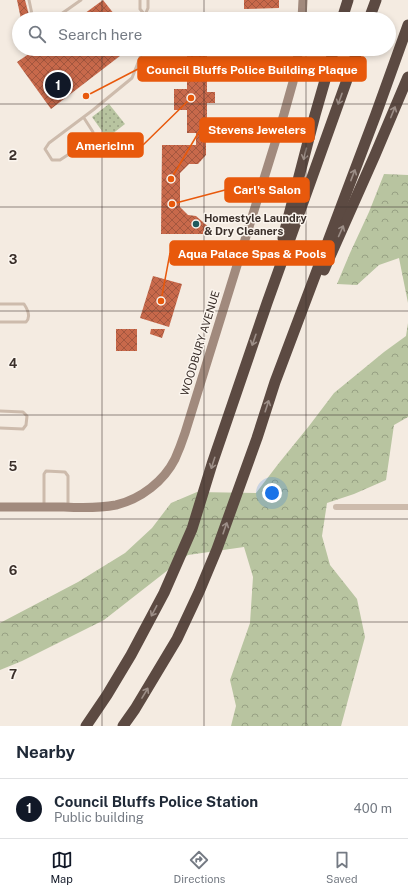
<!DOCTYPE html>
<html lang="en">
<head>
<meta charset="utf-8">
<style>
  :root { --surface:#fff; --page:#f2f2f3; --text:#1f2937; --muted:#747a83; --line:#e0e1e3; --accent:#111827 }
  body { margin:0; font-family:"Public Sans",sans-serif; background:var(--page); color:var(--text) }
  .you { position:absolute; left:272px; top:493px; width:14px; height:14px; margin:-10px; border:3px solid #fff; border-radius:50%; background:#1a73e8; box-shadow:0 0 0 6px #1a73e833 }
  .badge { display:grid; place-items:center; width:26px; height:26px; border-radius:50%; background:var(--accent); color:#fff; font-size:13px; font-weight:700 }
  .pin { position:absolute; translate:-50% -50%; border:2px solid #fff; box-shadow:0 1px 4px #0006 }
  .list { margin:0; padding:0; list-style:none }
  h2 { display:flex; justify-content:space-between; align-items:center; height:52px; margin:0; padding:0 16px; font-size:17px }
  h2 small { font-size:13px; font-weight:400; color:var(--muted) }
  .list li { display:grid; grid-template-columns:26px 1fr auto; gap:12px; align-items:center; box-sizing:border-box; height:60px; padding:0 16px; border-top:1px solid var(--line) }
  .list b { display:block; font-size:15px; white-space:nowrap }
  .list p { margin:0; font-size:13px; white-space:nowrap; color:var(--muted) }
  .list em { font-size:13px; font-style:normal; color:var(--muted) }
  .icon { flex:none; width:22px; height:22px; fill:none; stroke:currentColor; stroke-width:2; stroke-linecap:round; stroke-linejoin:round }
  .map { position:relative; flex:none; width:408px; height:726px; overflow:hidden }
  .search { position:absolute; background:var(--surface); box-shadow:0 2px 6px #0003; left:12px; right:12px; top:12px; height:44px; display:flex; align-items:center; gap:10px; box-sizing:border-box; padding:0 14px; border-radius:22px; color:var(--muted); font-size:15px }
  .sheet { height:112px; background:var(--surface) }
  nav { display:flex; justify-content:space-around; align-items:center; box-sizing:border-box; height:56px; border-top:1px solid var(--line); background:var(--surface); font-size:11px; color:var(--muted) }
  nav a { display:grid; justify-items:center; gap:2px }
  nav .on { color:var(--accent) }
  .map>svg:first-child { display:block }
  .forest { fill:url(#forest-crowns) }
  .park { fill:url(#park-dots) }
  .building { fill:url(#building-cross-hatch) }
  .lines { fill:none; stroke-linecap:round; stroke-linejoin:round }
  .lane { stroke:#cdbbac; stroke-width:3 }
  .street { stroke:#cdbbac; stroke-width:6 }
  .secondary { stroke:#a18a7d; stroke-width:9 }
  .highway { stroke:#5c4a42; stroke-width:11 }
  .oneway { stroke:#9c8e87 }
  .grid { fill:none; stroke:#3b302b; stroke-width:1; stroke-opacity:0.55 }
  .poi-dot { fill:#1f5a5e; stroke:#fbf5ee; stroke-width:1.5 }
  .labels { text-anchor:middle; stroke-width:3; stroke-linejoin:round; paint-order:stroke }
  .poi-label { font-size:11px; font-weight:bold; fill:#3b302b; stroke:#fbf5ee; text-anchor:start }
  .street-label { font-size:11px; fill:#3b302b; stroke:#fbf5ee }
  .grid-label { font-size:13px; text-anchor:middle; font-weight:bold; fill:#3b302b; stroke:#fbf5ee; stroke-width:3; stroke-linejoin:round; paint-order:stroke }
  .leader { fill:none; stroke:#e8590c; stroke-width:1.5 }
  .callout-dot { fill:#e8590c; stroke:#fbf5ee; stroke-width:1.5 }
  .callout { fill:#e8590c; stroke:#e8590c; stroke-width:1.5 }
  .callout-label { font-size:12px; text-anchor:middle; font-weight:bold; fill:#fff }
</style>
</head>
<body>
<div class="map">
<svg width="408" height="726" viewBox="0 0 408 726">
  <defs>
    <pattern id="forest-crowns" width="20" height="18" patternUnits="userSpaceOnUse"><rect width="20" height="18" fill="#b8c4a0"/><path d="M2 6a3 3 0 1 1 6 0M12 15a3 3 0 1 1 6 0" fill="none" stroke="#97a083"/></pattern>
    <pattern id="park-dots" width="8" height="8" patternUnits="userSpaceOnUse"><rect width="8" height="8" fill="#b8c4a0"/><path d="M2 2h.1M6 6h.1" fill="none" stroke="#97a083" stroke-width="1.8" stroke-linecap="round"/></pattern>
    <pattern id="building-cross-hatch" width="8" height="8" patternUnits="userSpaceOnUse"><rect width="8" height="8" fill="#c8694b"/><path d="M0 0l8 8M0 8l8-8" fill="none" stroke="#a4573f"/></pattern>
  </defs>
  <rect width="100%" height="100%" fill="#f4ebe1"/>
  <g class="forest">
    <path d="M 384,174 L 408,175 L 408,303 L 399,258 L 379,265 L 357,285 L 337,284 L 350,253 L 369,212 Z"/>
    <path d="M 408,323 L 408,417 L 394,425 L 386,480 L 354,494 L 327,503 L 322,536 L 330,565 L 357,599 L 365,637 L 341,726 L 231,726 L 236,706 L 230,680 L 250,623 L 253,577 L 244,547 L 188,555 L 168,570 L 104,620 L 22,661 L 0,670 L 0,623 L 78,582 L 125,553 L 152,528 L 171,503 L 197,492 L 256,493 L 279,463 L 309,426 L 334,393 L 384,352 L 406,336 Z"/>
  </g>
  <path class="park" d="M 109,104 L 125,124 L 107,138 L 92,117 Z"/>
  <g class="building">
    <path d="M 17,0 L 25,0 L 30,19 L 21,19 Z"/>
    <path d="M 103,0 L 118,19 L 77,19 Z"/>
    <path d="M 244,0 L 279,0 L 279,8 L 244,9 Z"/>
    <path d="M 36,49 L 129,49 L 51,109 L 17,62 Z"/>
    <path d="M 187,54 L 207,54 L 207,92 L 215,92 L 215,103 L 207,103 L 207,119 L 253,119 L 253,140 L 206,140 L 206,155 L 198,164 L 189,164 L 180,173 L 180,207 L 188,215 L 196,216 L 211,229 L 205,234 L 161,234 L 162,145 L 196,145 L 196,133 L 187,133 L 187,110 L 174,110 L 174,89 L 187,89 Z"/>
    <path d="M 153,276 L 182,284 L 169,327 L 140,318 Z"/>
    <rect x="116" y="329" width="21" height="22"/>
    <path d="M 151,329 L 165,329 L 162,338 L 150,334 Z"/>
  </g>
  <g class="lines">
    <g class="lane">
      <path d="M 29,0 L 33,19"/>
      <path d="M 140,0 L 140,9 L 145,15"/>
      <path d="M 54,19 L 81,0"/>
      <path d="M 145,19 L 145,15 L 148,8 L 148,0"/>
      <path d="M 84,118 L 93,132 L 92,139 L 60,160 L 52,160 L 45,149 L 49,143 L 93,110 L 132,78 L 141,55 L 142,49"/>
      <path d="M 0,304 L 24,304 C 28,310 31,317 26,322 L 0,322"/>
      <path d="M 0,411 L 23,412 L 27,416 L 26,425 L 23,429 L 0,428"/>
      <path d="M 44,506 L 44,474 L 46,471 L 65,472 L 68,476 L 68,505"/>
    </g>
    <path class="street" d="M 336,507 L 408,507"/>
    <g class="secondary">
      <path d="M 302,19 L 303,0"/>
      <path d="M 0,507 C 21,507 43,507 64,507 C 82,508 100,508 116,505 C 141,499 164,481 175,459 C 179,450 182,442 185,433 L 284,114 L 293,82 L 299,49"/>
    </g>
    <g class="highway">
      <path d="M 342,19 L 348,0"/>
      <path d="M 369,19 L 376,0"/>
      <path d="M 283,238 L 315,115 L 334,49"/>
      <path d="M 324,270 L 375,155 L 408,77"/>
      <path d="M 86,726 L 107,695 L 131,655 L 164,593 L 192,529 L 212,464 L 267,303 L 358,49"/>
      <path d="M 123,726 L 135,709 L 177,639 L 199,592 L 217,549 L 257,438 L 275,382 L 376,114 L 408,25"/>
    </g>
  </g>
  <defs><path id="oneway-shaft" d="M-6 0H5M1.5-3L5.5 0L1.5 3" fill="none" stroke-width="1.6" stroke-linecap="round" stroke-linejoin="round"/></defs>
  <g class="oneway">
    <use href="#oneway-shaft" transform="translate(340 99) rotate(110)"/>
    <use href="#oneway-shaft" transform="translate(393 112) rotate(-68)"/>
    <use href="#oneway-shaft" transform="translate(305 154) rotate(104)"/>
    <use href="#oneway-shaft" transform="translate(353 175) rotate(-69)"/>
    <use href="#oneway-shaft" transform="translate(341 231) rotate(-66)"/>
    <use href="#oneway-shaft" transform="translate(254 340) rotate(109)"/>
    <use href="#oneway-shaft" transform="translate(267 406) rotate(-72)"/>
    <use href="#oneway-shaft" transform="translate(213 463) rotate(108)"/>
    <use href="#oneway-shaft" transform="translate(225 528) rotate(-71)"/>
    <use href="#oneway-shaft" transform="translate(154 611) rotate(118)"/>
    <use href="#oneway-shaft" transform="translate(145 693) rotate(-59)"/>
  </g>
  <path class="grid" d="M 102,0 L 102,19M 204,0 L 204,19M 306,0 L 306,19M 102,49 L 102,726M 204,49 L 204,726M 306,49 L 306,726M 0,104 L 408,104M 0,207 L 408,207M 0,311 L 408,311M 0,415 L 408,415M 0,519 L 408,519M 0,622 L 408,622"/>
  <circle class="poi-dot" cx="196" cy="224" r="4"/>
  <g class="labels">
    <g class="poi-label">
      <text x="204" y="222">Homestyle Laundry<tspan x="204" dy="13">&amp; Dry Cleaners</tspan></text>
    </g>
    <g class="street-label">
      <text transform="translate(200 343) rotate(-73)" y="4">WOODBURY AVENUE</text>
    </g>
  </g>
  <g class="grid-label">
    <text x="13" y="160">2</text>
    <text x="13" y="264">3</text>
    <text x="13" y="368">4</text>
    <text x="13" y="471">5</text>
    <text x="13" y="575">6</text>
    <text x="13" y="679">7</text>
  </g>
  <path class="leader" d="M86 96L138 69M171 179L200 130M191 98L143 145M172 204L225 190M161 301L170 253"/>
  <g class="callout-dot">
    <circle cx="86" cy="96" r="4"/>
    <circle cx="171" cy="179" r="4"/>
    <circle cx="191" cy="98" r="4"/>
    <circle cx="172" cy="204" r="4"/>
    <circle cx="161" cy="301" r="4"/>
  </g>
  <g class="callout">
    <rect x="138" y="57" width="228" height="24" rx="4"/>
    <rect x="200" y="118" width="114" height="24" rx="4"/>
    <rect x="68" y="133" width="75" height="24" rx="4"/>
    <rect x="225" y="178" width="84" height="24" rx="4"/>
    <rect x="170" y="241" width="164" height="24" rx="4"/>
  </g>
  <g class="callout-label">
    <text x="252" y="74">Council Bluffs Police Building Plaque</text>
    <text x="257" y="134">Stevens Jewelers</text>
    <text x="105" y="150">AmericInn</text>
    <text x="267" y="194">Carl's Salon</text>
    <text x="252" y="258">Aqua Palace Spas &amp; Pools</text>
  </g>
</svg>
<div class="you"></div>
<div class="pin badge" style="left:58px;top:85px">1</div>
<div class="search"><svg class="icon" aria-label="search" viewBox="0 0 24 24"><circle cx="10" cy="10" r="6"/><path d="M15 15l6 6"/></svg>Search here</div>
</div>
<section class="sheet">
<h2>Nearby<small></small></h2>
<ul class="list">
<li><span class="badge">1</span><div><b>Council Bluffs Police Station</b><p>Public building</p></div><em>400 m</em></li>
</ul>
</section>
<nav>
<a class="on"><svg class="icon" aria-label="map" viewBox="0 0 24 24"><path d="M3 6l6-2 6 2 6-2v14l-6 2-6-2-6 2zM9 4v14M15 6v14"/></svg>Map</a>
<a><svg class="icon" aria-label="directions" viewBox="0 0 24 24"><path d="M12 3l9 9-9 9-9-9zM9 14v-3h6M13 9l2 2-2 2"/></svg>Directions</a>
<a><svg class="icon" aria-label="saved" viewBox="0 0 24 24"><path d="M7 4h10v16l-5-4-5 4z"/></svg>Saved</a>
</nav>
</body>
</html>
